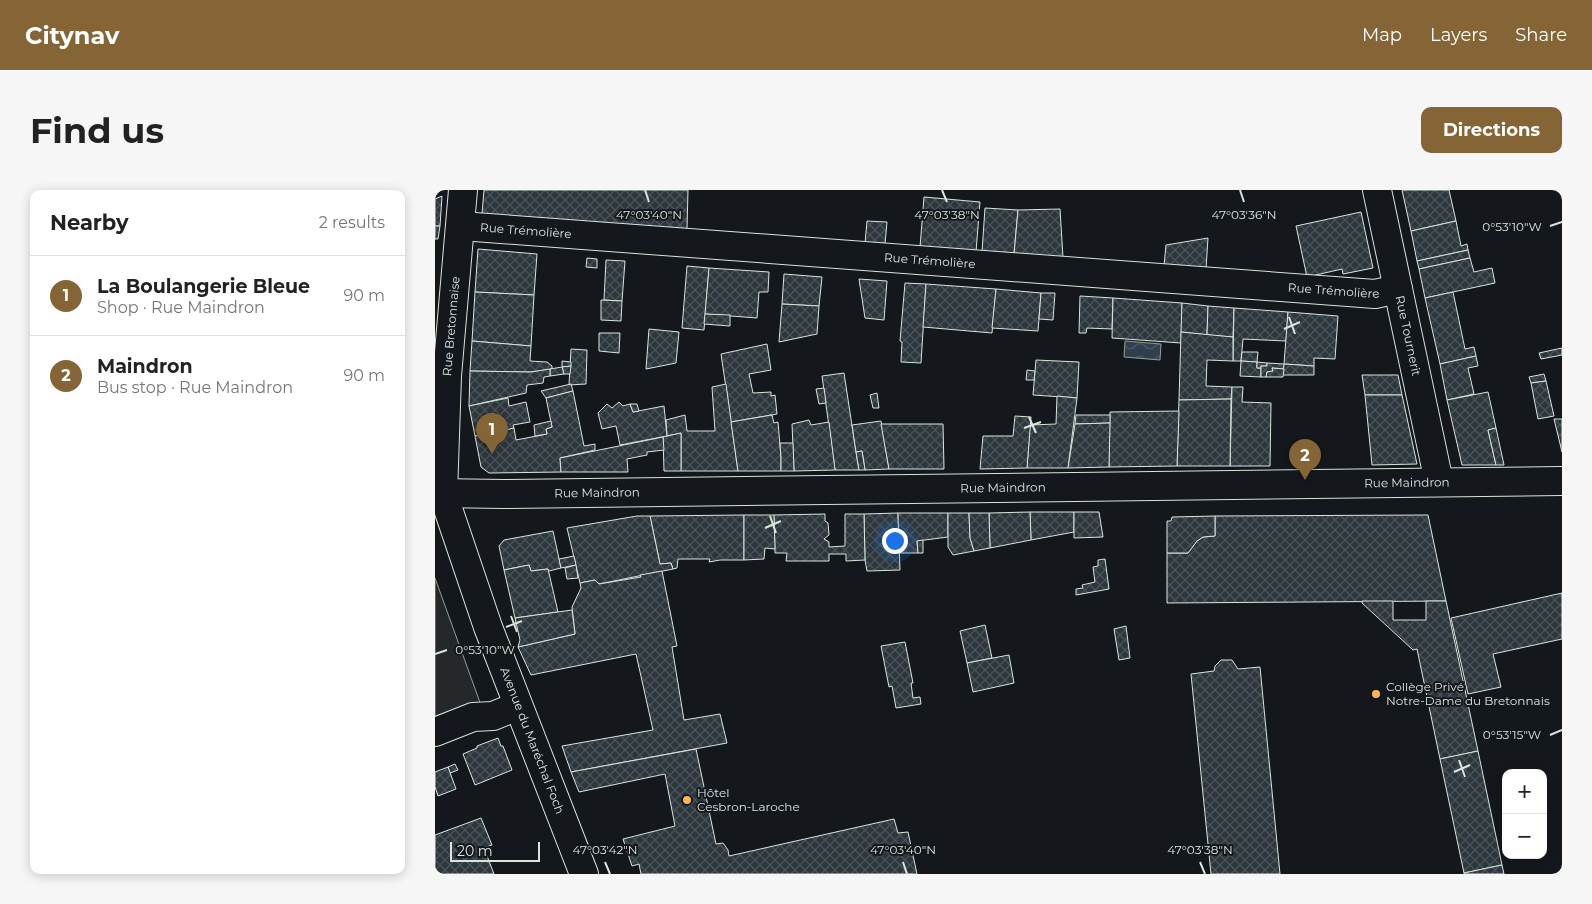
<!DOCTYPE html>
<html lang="en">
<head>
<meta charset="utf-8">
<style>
  :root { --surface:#fff; --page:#f6f6f6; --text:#222; --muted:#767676; --line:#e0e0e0; --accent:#856535 }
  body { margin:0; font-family:Montserrat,sans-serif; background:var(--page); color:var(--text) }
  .controls { position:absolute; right:15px; bottom:15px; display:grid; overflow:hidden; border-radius:10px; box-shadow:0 2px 12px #0003 }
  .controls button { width:45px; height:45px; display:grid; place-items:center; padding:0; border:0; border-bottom:1px solid var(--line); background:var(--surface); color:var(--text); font:25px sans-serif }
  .scale { position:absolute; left:15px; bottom:12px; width:90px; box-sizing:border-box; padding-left:5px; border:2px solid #d8e6dc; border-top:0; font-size:14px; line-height:18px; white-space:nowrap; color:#d8e6dc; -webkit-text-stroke:4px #14181c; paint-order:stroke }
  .you { position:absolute; left:459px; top:350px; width:18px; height:18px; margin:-12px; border:4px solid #fff; border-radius:50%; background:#1a73e8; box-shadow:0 0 0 8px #1a73e833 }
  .badge { display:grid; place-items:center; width:32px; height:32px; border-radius:50%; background:var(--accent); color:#fff; font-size:16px; font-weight:700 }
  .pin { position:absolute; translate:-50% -41px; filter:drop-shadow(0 1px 2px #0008) }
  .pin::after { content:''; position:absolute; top:26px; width:18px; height:15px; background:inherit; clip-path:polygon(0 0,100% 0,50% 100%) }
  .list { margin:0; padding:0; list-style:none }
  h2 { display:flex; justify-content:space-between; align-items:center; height:65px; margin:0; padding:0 20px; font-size:21px }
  h2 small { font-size:16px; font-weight:400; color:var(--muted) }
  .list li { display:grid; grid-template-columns:32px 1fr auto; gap:15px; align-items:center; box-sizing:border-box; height:80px; padding:0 20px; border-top:1px solid var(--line) }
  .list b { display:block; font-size:19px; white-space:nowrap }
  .list p { margin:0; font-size:16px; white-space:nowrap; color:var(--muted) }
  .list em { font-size:16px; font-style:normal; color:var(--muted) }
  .map { position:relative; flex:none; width:1127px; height:684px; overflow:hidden; border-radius:10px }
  header { display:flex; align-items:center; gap:30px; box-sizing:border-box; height:70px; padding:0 25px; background:var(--accent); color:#fff }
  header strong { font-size:24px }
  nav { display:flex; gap:28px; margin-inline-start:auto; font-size:18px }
  .intro { display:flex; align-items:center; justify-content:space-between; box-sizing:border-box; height:120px; padding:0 30px }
  h1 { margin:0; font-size:35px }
  .button { padding:12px 22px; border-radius:10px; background:var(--accent); color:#fff; font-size:18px; font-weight:700 }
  main { display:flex; gap:30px; padding:0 30px }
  aside { flex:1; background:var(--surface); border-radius:10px; box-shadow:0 2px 12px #0003 }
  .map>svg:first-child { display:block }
  .parking { fill:#24282b; stroke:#939e99 }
  .water { fill:url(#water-waves); stroke:#939e99 }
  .building { fill:url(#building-cross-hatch); stroke:#d8e6dc }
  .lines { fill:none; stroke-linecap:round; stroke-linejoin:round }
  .street-casing { stroke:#d8e6dc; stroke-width:30 }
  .secondary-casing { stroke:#d8e6dc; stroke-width:30 }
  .street { stroke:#14181c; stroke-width:28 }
  .secondary { stroke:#14181c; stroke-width:28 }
  .ticks { fill:none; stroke:#d8e6dc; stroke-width:2 }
  .poi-dot { fill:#ffb74d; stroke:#14181c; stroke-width:2 }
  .labels { text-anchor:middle; stroke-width:4; stroke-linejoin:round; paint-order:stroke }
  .street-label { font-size:12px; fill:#d8e6dc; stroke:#14181c }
  .poi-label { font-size:12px; fill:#d8e6dc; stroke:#14181c; text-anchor:start }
  .ticks-label { font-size:12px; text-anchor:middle; fill:#d8e6dc; stroke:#14181c; stroke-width:4; stroke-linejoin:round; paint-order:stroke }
</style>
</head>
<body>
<header>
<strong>Citynav</strong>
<nav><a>Map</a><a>Layers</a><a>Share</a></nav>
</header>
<div class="intro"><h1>Find us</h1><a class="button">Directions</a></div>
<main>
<aside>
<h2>Nearby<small>2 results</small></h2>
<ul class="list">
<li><span class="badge">1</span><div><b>La Boulangerie Bleue</b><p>Shop · Rue Maindron</p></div><em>90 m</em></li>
<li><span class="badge">2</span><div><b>Maindron</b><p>Bus stop · Rue Maindron</p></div><em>90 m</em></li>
</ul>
</aside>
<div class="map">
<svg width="1127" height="684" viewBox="0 0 1127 684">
  <defs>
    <pattern id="water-waves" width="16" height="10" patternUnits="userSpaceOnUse" patternTransform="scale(1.25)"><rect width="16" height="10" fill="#2f3f4d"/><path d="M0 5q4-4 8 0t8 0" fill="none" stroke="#4c5b66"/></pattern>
    <pattern id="building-cross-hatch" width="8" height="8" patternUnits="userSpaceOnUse" patternTransform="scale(1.25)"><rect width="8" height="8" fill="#2c363c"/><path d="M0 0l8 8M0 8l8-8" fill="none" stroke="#4a5358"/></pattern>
  </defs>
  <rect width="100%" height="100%" fill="#14181c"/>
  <path class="parking" d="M 0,388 L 47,518 L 0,531 Z"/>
  <path class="water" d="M 690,151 L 726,154 L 725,170 L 689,167 Z"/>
  <g class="building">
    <path d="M 49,0 L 253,0 L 252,39 L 47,24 Z"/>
    <path d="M 967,0 L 1014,0 L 1021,31 L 976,41 Z"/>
    <path d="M 7,6 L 5,36 L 0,36 L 0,9 Z"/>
    <path d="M 489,7 L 545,12 L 541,62 L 485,57 Z"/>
    <path d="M 550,18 L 583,20 L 579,64 L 547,62 Z"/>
    <path d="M 625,19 L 628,68 L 579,64 L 583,20 Z"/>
    <path d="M 926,22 L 938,78 L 908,84 L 907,79 L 872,87 L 861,36 Z"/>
    <path d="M 432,31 L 452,32 L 450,54 L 430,53 Z"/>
    <path d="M 1021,31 L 1026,56 L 1032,54 L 1033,60 L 982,71 L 976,41 Z"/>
    <path d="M 0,36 L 5,36 L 3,49 L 0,49 Z"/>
    <path d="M 773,48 L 771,79 L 729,76 L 731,55 Z"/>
    <path d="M 43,59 L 102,64 L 99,105 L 40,102 Z"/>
    <path d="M 1033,60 L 1035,68 L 984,79 L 982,71 Z"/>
    <path d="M 152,68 L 162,69 L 162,78 L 151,77 Z"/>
    <path d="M 1035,68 L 1039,82 L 1057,78 L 1060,93 L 990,108 L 984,79 Z"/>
    <path d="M 171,70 L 190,71 L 187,111 L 169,110 Z"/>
    <path d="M 252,76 L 274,78 L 269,140 L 247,138 Z"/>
    <path d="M 274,78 L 334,82 L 333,102 L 324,102 L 322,128 L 270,124 Z"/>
    <path d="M 349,84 L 387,87 L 384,116 L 347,114 Z"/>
    <path d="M 424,89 L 452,91 L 449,130 L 430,128 Z"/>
    <path d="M 470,93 L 491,94 L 486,173 L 466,172 L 467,152 L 465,151 Z"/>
    <path d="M 491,94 L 561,99 L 557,143 L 488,137 Z"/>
    <path d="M 561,99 L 606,103 L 603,141 L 557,138 Z"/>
    <path d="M 40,102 L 99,105 L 96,156 L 37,151 Z"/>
    <path d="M 1018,102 L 1030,159 L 1039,157 L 1041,166 L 1005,174 L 990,108 Z"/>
    <path d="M 606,103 L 620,103 L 618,130 L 604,129 Z"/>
    <path d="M 645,106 L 678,108 L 677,139 L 652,138 L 651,143 L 644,143 Z"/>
    <path d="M 678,108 L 747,113 L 746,153 L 677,148 Z"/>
    <path d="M 166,110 L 187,111 L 186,131 L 166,130 Z"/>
    <path d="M 747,113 L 773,116 L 772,145 L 746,142 Z"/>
    <path d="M 347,114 L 384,116 L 382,144 L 344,152 Z"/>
    <path d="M 773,116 L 799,118 L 798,147 L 772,145 Z"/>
    <path d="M 799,118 L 853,122 L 851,151 L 808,149 L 806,171 L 798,171 Z"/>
    <path d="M 853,122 L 903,126 L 900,169 L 879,168 L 879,176 L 849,174 Z"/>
    <path d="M 270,124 L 295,125 L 295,136 L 269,134 Z"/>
    <path d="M 214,139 L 244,142 L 241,173 L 211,179 Z"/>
    <path d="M 746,142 L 798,147 L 798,171 L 772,170 L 771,196 L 797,197 L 796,209 L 744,210 Z"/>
    <path d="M 164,143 L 185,143 L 184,163 L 164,161 Z"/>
    <path d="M 37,151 L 96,156 L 95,171 L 112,172 L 117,176 L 117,179 L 96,182 L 35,181 Z"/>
    <path d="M 332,154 L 336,180 L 314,184 L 318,203 L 336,202 L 336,206 L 340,205 L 342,224 L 296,232 L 286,164 Z"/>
    <path d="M 1127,158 L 1127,165 L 1106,169 L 1104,163 Z"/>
    <path d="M 136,159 L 152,160 L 151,194 L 134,195 Z"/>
    <path d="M 807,162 L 823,162 L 822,172 L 806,171 Z"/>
    <path d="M 1041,166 L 1043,176 L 1033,178 L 1039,204 L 1012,210 L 1005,174 Z"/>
    <path d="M 601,170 L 644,172 L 642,208 L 598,205 Z"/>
    <path d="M 127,171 L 136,172 L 136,176 L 127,177 Z"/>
    <path d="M 806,171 L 822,172 L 822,178 L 826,178 L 826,187 L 805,186 Z"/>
    <path d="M 822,172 L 832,173 L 832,176 L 826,176 L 826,178 L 822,178 Z"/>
    <path d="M 832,173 L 849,174 L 849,179 L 837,178 L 838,181 L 832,182 L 831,187 L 826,187 L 826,176 L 832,176 Z"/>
    <path d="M 849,174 L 879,176 L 879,185 L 848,185 Z"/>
    <path d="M 136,176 L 135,184 L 129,184 L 127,177 Z"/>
    <path d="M 127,177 L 129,184 L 115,186 L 115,179 Z"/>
    <path d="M 837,178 L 849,179 L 848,187 L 831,187 L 832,182 L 838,181 Z"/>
    <path d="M 115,179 L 115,186 L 109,187 L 108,193 L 92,195 L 91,203 L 34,216 L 35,181 L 96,182 Z"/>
    <path d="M 592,180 L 600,181 L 599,190 L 591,190 Z"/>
    <path d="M 409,183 L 421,262 L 424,280 L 400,280 L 387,186 Z"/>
    <path d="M 1109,184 L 1111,191 L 1096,193 L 1094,187 Z"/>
    <path d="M 927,185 L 963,185 L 967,205 L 930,205 Z"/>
    <path d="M 1111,191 L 1119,226 L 1103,229 L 1096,193 Z"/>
    <path d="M 136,194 L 138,201 L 111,208 L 106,201 Z"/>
    <path d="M 291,194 L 303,281 L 246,281 L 246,243 L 232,246 L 231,230 L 250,225 L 252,241 L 280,241 L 277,197 Z"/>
    <path d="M 797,197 L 808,197 L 807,212 L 836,213 L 835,276 L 795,276 Z"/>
    <path d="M 389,198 L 391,213 L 384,214 L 381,199 Z"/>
    <path d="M 138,201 L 149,256 L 160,254 L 160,260 L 125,268 L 126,282 L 54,283 L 46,277 L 40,246 L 79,238 L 81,250 L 112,244 L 111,239 L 117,237 L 111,208 Z"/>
    <path d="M 1053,202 L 1061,238 L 1053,240 L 1061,275 L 1027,275 L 1012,210 Z"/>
    <path d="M 442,203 L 444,218 L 438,218 L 435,205 Z"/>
    <path d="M 930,205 L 967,205 L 982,274 L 937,275 Z"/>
    <path d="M 622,206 L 642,208 L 633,278 L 592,278 L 595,235 L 621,234 Z"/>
    <path d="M 73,208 L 74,216 L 91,212 L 95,232 L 78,235 L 79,238 L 40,246 L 34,216 Z"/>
    <path d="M 796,209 L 795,276 L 742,276 L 744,210 Z"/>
    <path d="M 184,212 L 188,216 L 195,214 L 198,222 L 229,216 L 232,246 L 185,255 L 181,236 L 167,239 L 163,223 L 172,214 L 177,218 Z"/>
    <path d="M 195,214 L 202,214 L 204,221 L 198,222 Z"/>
    <path d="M 744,221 L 742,276 L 674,277 L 675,222 Z"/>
    <path d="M 337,225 L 339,233 L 343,232 L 346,268 L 346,281 L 303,281 L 296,232 Z"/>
    <path d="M 641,225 L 675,225 L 675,233 L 640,234 Z"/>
    <path d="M 580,226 L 596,227 L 592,278 L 545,279 L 548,246 L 578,246 Z"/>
    <path d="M 1119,229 L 1127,229 L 1127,262 Z"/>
    <path d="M 374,230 L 376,235 L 394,232 L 400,280 L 359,281 L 357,234 Z"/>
    <path d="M 116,231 L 117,237 L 111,239 L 112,244 L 100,246 L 99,235 Z"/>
    <path d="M 446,231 L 454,279 L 430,280 L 427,261 L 421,262 L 417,235 Z"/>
    <path d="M 675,233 L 674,277 L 633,278 L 640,234 Z"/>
    <path d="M 446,234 L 508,234 L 509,279 L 454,279 Z"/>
    <path d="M 1061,238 L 1069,275 L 1061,275 L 1053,240 Z"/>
    <path d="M 246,243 L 246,281 L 229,281 L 228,247 Z"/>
    <path d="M 228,247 L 229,260 L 212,262 L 212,265 L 192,269 L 193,282 L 126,282 L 125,268 Z"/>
    <path d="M 345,253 L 358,253 L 359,281 L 346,281 L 346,268 Z"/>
    <path d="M 427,261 L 430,280 L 424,280 L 421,262 Z"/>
    <path d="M 595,322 L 639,322 L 639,342 L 596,350 Z"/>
    <path d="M 595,322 L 596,350 L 555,358 L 554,323 Z"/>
    <path d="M 639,322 L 664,322 L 668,347 L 639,348 Z"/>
    <path d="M 463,323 L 465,380 L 432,381 L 430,370 L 429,324 Z"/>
    <path d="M 463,323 L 513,323 L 513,347 L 482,351 L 483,363 L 464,363 Z"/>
    <path d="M 513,323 L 534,323 L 535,348 L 539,361 L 518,365 L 513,357 Z"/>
    <path d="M 534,323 L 554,323 L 555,358 L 539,361 L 535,348 Z"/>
    <path d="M 390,324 L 390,331 L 393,333 L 394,345 L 389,349 L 394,352 L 394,357 L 410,356 L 410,324 L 429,324 L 430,370 L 411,371 L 411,364 L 394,364 L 394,371 L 351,371 L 352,363 L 340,363 L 339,325 Z"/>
    <path d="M 309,325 L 309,370 L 285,370 L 274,372 L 275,369 L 243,369 L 242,378 L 238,379 L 236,373 L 225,374 L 215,326 Z"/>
    <path d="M 309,325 L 339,325 L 340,359 L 330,358 L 329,369 L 309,370 Z"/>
    <path d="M 993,325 L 1011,411 L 732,413 L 732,363 L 753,363 L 762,351 L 768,347 L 780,346 L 780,326 Z"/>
    <path d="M 202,326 L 215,326 L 225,374 L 236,373 L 238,379 L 164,394 L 160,390 L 145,393 L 132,338 Z"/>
    <path d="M 780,326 L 780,346 L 768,347 L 762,351 L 753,363 L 732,363 L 732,331 L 736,331 L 737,327 Z"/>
    <path d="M 118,341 L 126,378 L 114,381 L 113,379 L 96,381 L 94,375 L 69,380 L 64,356 L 69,350 Z"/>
    <path d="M 488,350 L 488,363 L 483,363 L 482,351 Z"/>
    <path d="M 139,366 L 141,375 L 126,378 L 124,369 Z"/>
    <path d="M 670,369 L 674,399 L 641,405 L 641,399 L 648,398 L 647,395 L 660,392 L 658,377 L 663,376 L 663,370 Z"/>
    <path d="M 94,375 L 96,381 L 113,379 L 123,422 L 80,428 L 69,380 Z"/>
    <path d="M 141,375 L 143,388 L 132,389 L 130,378 Z"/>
    <path d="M 227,381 L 242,456 L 237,457 L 249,530 L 285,524 L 292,553 L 136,582 L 127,556 L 218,540 L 201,464 L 96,485 L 83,457 L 140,444 L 137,417 L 146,398 L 145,393 L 160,390 L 164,394 L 206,387 L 205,385 Z"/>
    <path d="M 1127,403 L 1127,449 L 1058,464 L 1066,497 L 1033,504 L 1016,428 Z"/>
    <path d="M 927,411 L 958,411 L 958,430 L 991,430 L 991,411 L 1011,411 L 1043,561 L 1005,569 L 982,459 L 978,460 L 927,413 Z"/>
    <path d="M 137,420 L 140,444 L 83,457 L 85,450 L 80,428 Z"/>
    <path d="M 550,435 L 557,468 L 532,473 L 525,441 Z"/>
    <path d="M 691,436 L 695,468 L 684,470 L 679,439 Z"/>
    <path d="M 470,452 L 478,493 L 476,493 L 478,508 L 485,507 L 486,514 L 461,518 L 457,496 L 454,497 L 446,456 Z"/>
    <path d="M 574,465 L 579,493 L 538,502 L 532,473 Z"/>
    <path d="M 786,470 L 797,470 L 803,479 L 825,477 L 845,684 L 776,684 L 756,484 L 779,481 L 780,476 Z"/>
    <path d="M 63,548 L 66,556 L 68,556 L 77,580 L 40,595 L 28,564 L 42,558 L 42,556 Z"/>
    <path d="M 261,559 L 281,654 L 288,653 L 293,660 L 294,666 L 459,629 L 463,643 L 473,642 L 482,684 L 206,684 L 204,674 L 197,676 L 188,649 L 240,636 L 230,584 L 144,602 L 136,582 Z"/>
    <path d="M 1043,561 L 1067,675 L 1029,683 L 1005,569 Z"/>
    <path d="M 20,574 L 23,580 L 15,583 L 13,577 Z"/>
    <path d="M 13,577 L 21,599 L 3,606 L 0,597 L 0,582 Z"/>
    <path d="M 46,628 L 57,655 L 49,658 L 59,684 L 2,684 L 0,680 L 0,645 Z"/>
    <path d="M 1067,675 L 1069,684 L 1029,684 L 1029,683 Z"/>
  </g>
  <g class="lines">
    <defs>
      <g id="street">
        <path id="s1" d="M 942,0 L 1004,292"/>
        <path id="s2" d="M 26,36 L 940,104 L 963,99"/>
        <path id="s3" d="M 0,303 L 70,304 L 1127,291"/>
        <path d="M 0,542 L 38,527 L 58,526 L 83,516"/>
      </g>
      <g id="secondary">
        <path id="s4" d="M 0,286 L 8,304 L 53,437 L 149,684"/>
        <path id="s5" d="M 8,304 L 12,186 L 28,0"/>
      </g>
    </defs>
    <use href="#street" class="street-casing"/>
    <use href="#secondary" class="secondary-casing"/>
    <use href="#street" class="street"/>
    <use href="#secondary" class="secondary"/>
  </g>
  <path class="ticks" d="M 210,0 L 214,12M 507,0 L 512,12M 805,0 L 809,12M 1115,36 L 1127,32M 854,127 L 860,144M 849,139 L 865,132M 594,227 L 601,243M 589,238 L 606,232M 335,326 L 341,343M 330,338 L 346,331M 76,426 L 82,442M 71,437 L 87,431M 0,464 L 12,460M 1115,545 L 1127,540M 1024,570 L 1030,587M 1019,582 L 1035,575M 170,672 L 175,684M 468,672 L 472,684M 765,672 L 770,684"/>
  <g class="poi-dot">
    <circle cx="941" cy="504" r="5"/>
    <circle cx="252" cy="610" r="5"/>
  </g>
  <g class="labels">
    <g class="street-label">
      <text dy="4" stroke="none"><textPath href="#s2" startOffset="65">Rue Trémolière</textPath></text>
      <text dy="4" stroke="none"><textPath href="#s2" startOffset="470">Rue Trémolière</textPath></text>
      <text dy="4" stroke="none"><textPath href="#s2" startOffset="875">Rue Trémolière</textPath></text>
      <text dy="4" stroke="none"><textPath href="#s5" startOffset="168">Rue Bretonnaise</textPath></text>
      <text dy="4" stroke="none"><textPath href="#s1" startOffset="149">Rue Tournerit</textPath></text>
      <text dy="4" stroke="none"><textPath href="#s3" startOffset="972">Rue Maindron</textPath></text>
      <text dy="4" stroke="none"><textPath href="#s3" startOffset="568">Rue Maindron</textPath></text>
      <text dy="4" stroke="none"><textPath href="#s3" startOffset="162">Rue Maindron</textPath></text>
      <text dy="4" stroke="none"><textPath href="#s4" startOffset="282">Avenue du Maréchal Foch</textPath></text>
    </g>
    <g class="poi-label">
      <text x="951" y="501">Collège Privé<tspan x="951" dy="14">Notre-Dame du Bretonnais</tspan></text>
      <text x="262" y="607">Hôtel<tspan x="262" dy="14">Cesbron-Laroche</tspan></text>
    </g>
  </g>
  <g class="ticks-label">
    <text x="214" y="29">47°03'40"N</text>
    <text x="512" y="29">47°03'38"N</text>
    <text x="809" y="29">47°03'36"N</text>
    <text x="1077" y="41">0°53'10"W</text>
    <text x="50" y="464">0°53'10"W</text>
    <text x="1077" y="549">0°53'15"W</text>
    <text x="170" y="664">47°03'42"N</text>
    <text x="468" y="664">47°03'40"N</text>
    <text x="765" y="664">47°03'38"N</text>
  </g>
</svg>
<div class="controls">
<button>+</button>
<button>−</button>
</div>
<div class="scale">20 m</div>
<div class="you"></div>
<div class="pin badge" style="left:57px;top:264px">1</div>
<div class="pin badge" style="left:870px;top:290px">2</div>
</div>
</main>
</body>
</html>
